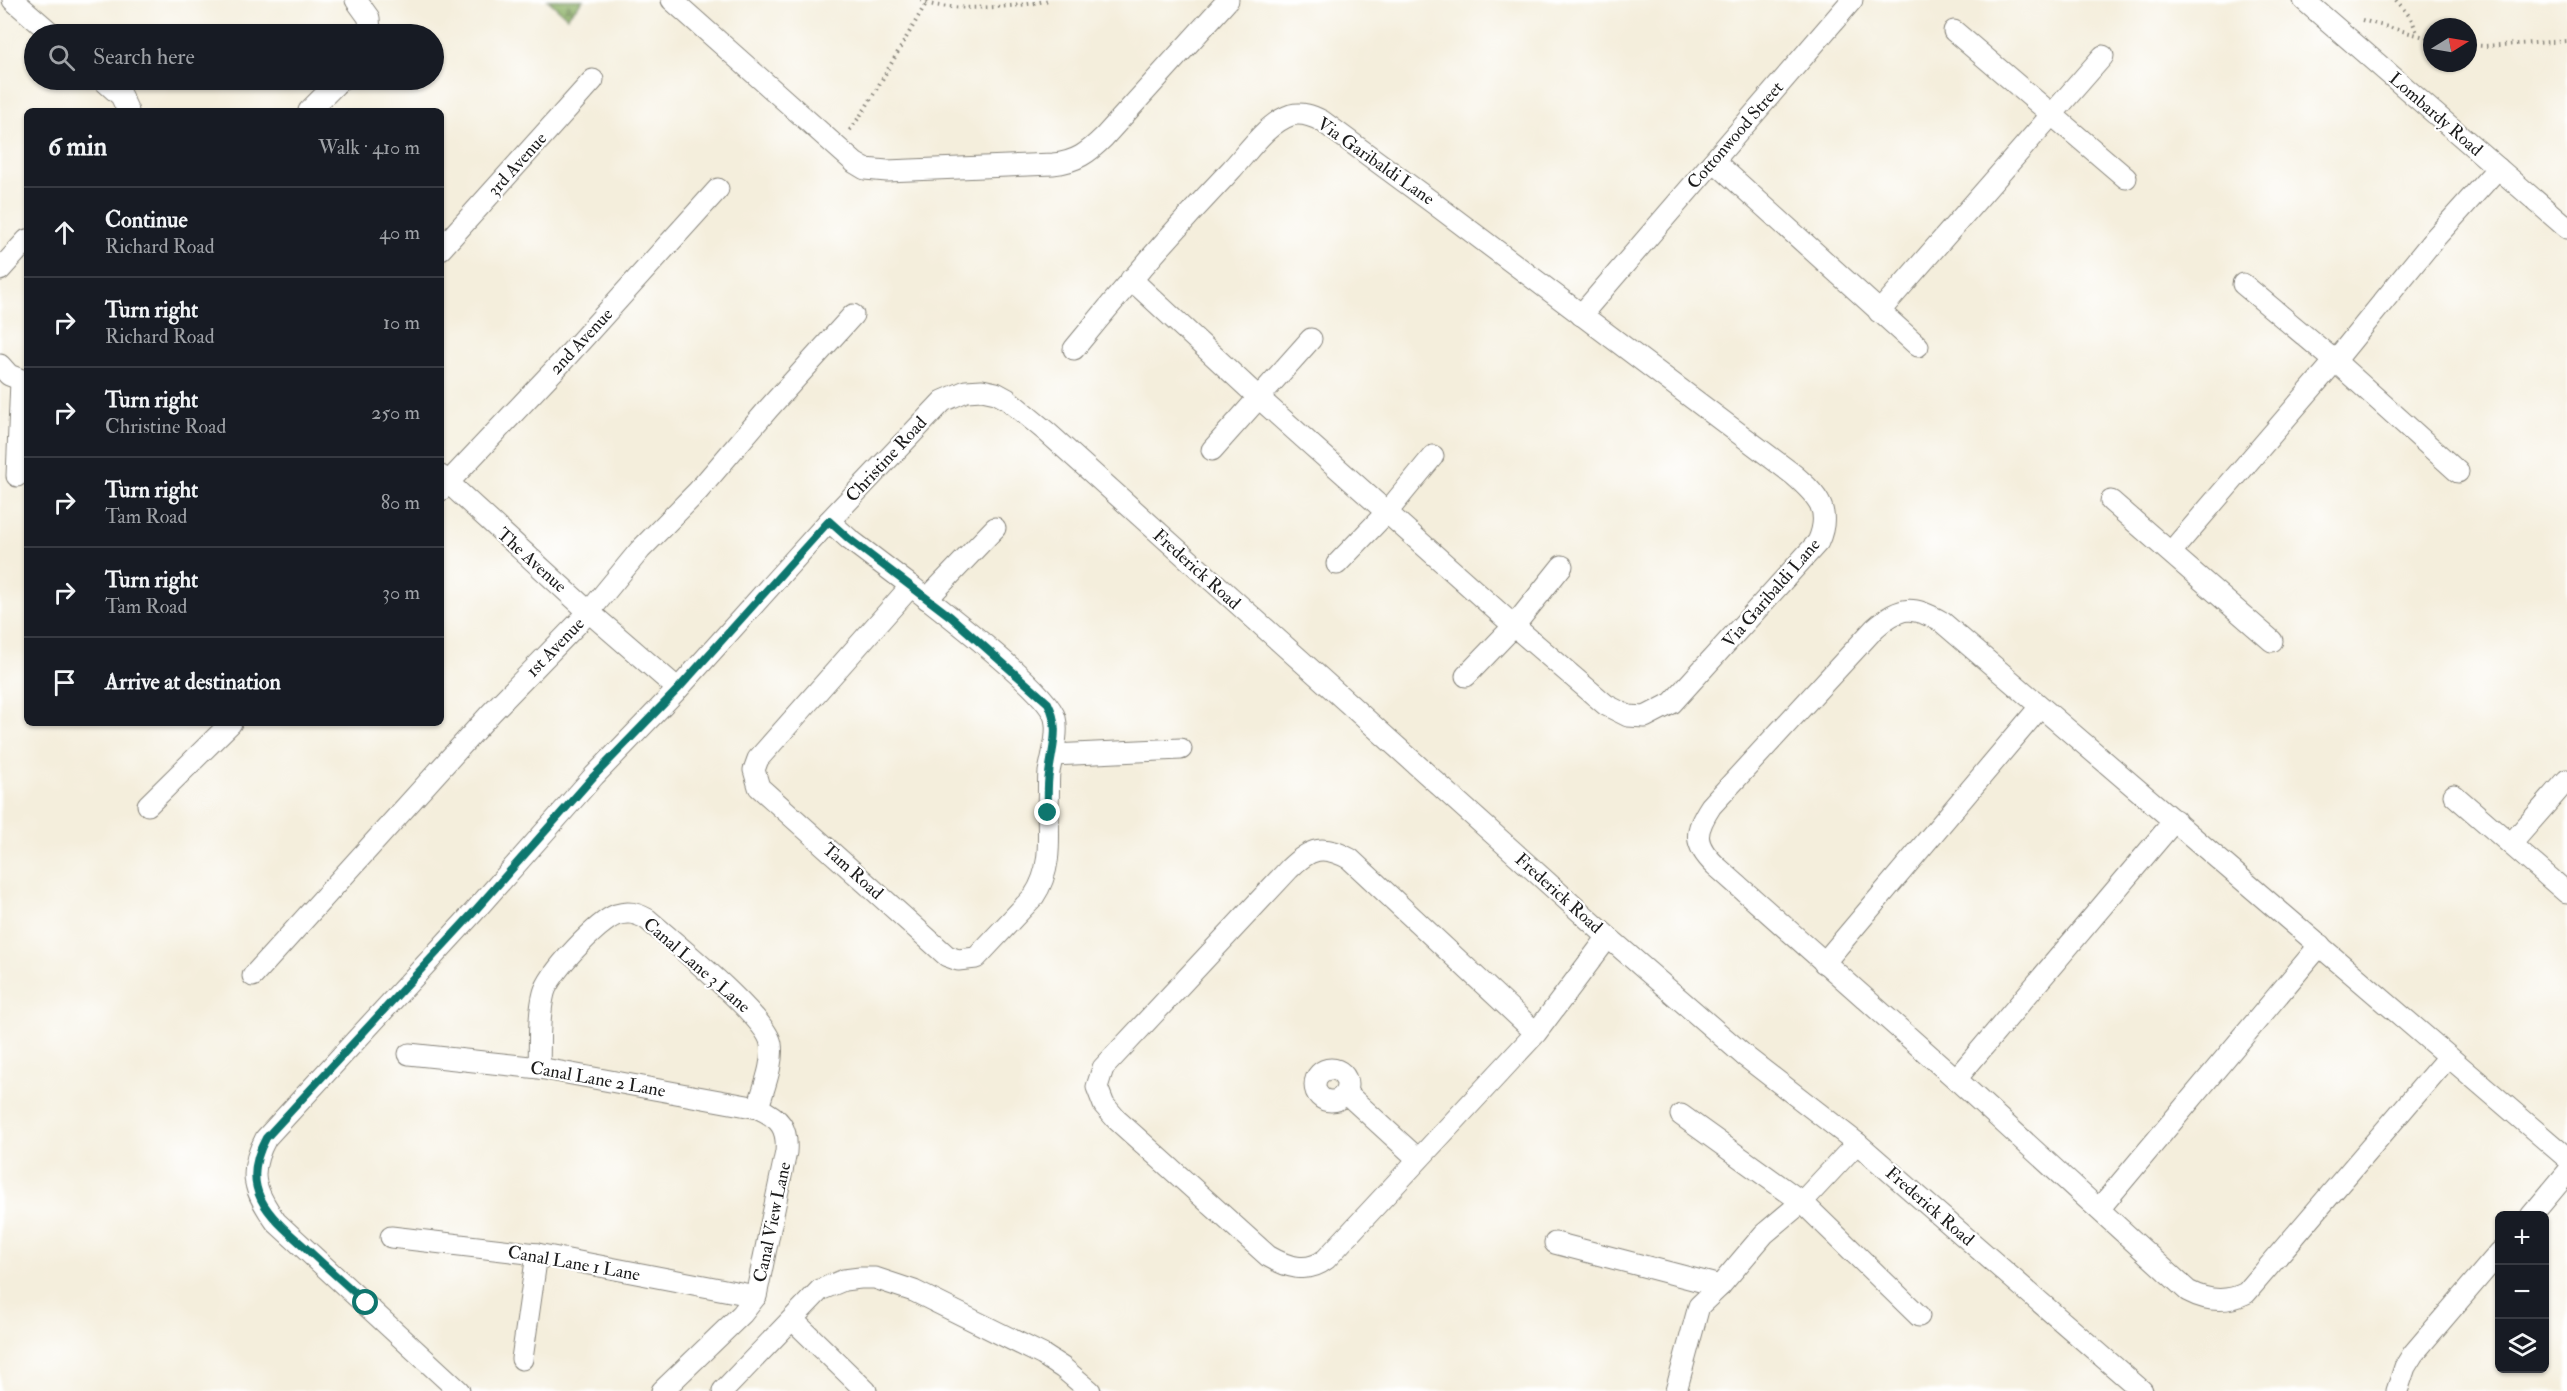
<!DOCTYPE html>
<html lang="en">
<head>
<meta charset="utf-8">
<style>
  :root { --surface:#171b24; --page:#242831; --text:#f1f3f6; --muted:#9ea1a6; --line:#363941 }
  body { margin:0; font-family:"IM FELL Double Pica",serif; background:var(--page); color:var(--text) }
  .controls { position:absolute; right:18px; bottom:18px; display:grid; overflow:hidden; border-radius:9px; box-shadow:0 2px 4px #0004 }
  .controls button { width:54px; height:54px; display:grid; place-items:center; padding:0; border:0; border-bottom:2px solid var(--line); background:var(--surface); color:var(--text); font:30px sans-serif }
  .compass { position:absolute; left:2423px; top:18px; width:54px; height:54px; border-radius:50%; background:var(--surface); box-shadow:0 2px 4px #0004; rotate:79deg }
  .stop { position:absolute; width:18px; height:18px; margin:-14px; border:4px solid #0f766e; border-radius:50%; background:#fff }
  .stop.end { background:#0f766e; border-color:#fff; box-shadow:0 2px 6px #0008 }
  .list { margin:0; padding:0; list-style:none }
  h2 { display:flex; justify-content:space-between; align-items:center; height:78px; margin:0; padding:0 24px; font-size:26px }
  h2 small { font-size:20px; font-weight:400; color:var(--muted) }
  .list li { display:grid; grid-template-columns:39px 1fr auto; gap:18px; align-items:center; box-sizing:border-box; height:90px; padding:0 24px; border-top:2px solid var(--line) }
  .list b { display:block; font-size:22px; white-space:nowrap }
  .list p { margin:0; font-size:20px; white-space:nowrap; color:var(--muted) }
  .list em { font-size:20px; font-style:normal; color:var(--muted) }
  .icon { flex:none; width:33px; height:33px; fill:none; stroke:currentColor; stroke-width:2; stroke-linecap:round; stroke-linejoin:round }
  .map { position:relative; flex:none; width:2567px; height:1391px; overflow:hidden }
  .search { position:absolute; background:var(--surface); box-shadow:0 2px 4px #0004; left:24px; top:24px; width:420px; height:66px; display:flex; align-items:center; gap:15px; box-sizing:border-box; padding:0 21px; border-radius:33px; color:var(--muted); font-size:22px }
  .panel { position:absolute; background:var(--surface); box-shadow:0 2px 4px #0004; left:24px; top:108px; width:420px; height:618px; border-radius:9px }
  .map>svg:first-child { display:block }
  .forest { fill:url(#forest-firs); stroke:#546641; stroke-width:1.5 }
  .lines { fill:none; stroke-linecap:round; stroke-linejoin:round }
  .minor-casing { stroke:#88857c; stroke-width:23 }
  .path { stroke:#88857c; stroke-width:4; stroke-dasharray:1.5 4.5; stroke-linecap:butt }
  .minor { stroke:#fff; stroke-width:21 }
  .route { stroke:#0f766e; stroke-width:8 }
  .labels { text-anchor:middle; stroke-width:4.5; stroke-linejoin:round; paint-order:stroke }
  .street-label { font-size:18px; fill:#1c1c1c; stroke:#fff }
</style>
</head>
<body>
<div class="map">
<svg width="2567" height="1391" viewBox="0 0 2567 1391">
  <defs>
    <pattern id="forest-firs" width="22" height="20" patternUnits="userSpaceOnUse" patternTransform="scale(1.5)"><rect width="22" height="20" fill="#8cb166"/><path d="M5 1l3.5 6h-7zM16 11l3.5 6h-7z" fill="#728f53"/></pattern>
  </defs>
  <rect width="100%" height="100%" fill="#fff"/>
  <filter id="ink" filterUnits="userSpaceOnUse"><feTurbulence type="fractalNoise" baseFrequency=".0167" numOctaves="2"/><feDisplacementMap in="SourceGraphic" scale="12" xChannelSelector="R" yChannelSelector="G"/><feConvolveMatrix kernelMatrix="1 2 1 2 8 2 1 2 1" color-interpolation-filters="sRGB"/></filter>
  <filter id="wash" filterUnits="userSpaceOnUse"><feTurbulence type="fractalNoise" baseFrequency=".008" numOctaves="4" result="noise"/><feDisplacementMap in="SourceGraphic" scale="24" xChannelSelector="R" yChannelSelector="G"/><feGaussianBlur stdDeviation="1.35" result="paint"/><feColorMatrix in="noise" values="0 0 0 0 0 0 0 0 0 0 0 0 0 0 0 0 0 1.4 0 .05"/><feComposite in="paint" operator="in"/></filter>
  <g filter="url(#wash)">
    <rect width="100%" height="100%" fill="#f4eedc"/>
    <path class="forest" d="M 548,0 L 583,0 L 567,17 Z"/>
  </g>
  <g filter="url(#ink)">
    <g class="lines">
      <defs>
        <g id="minor">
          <path d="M 13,0 L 52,34"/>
          <path d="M 356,0 L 369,18 L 370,34"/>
          <path d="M 672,0 L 855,163 L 865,169 L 887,171 L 1053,164 C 1076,162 1088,153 1104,137 L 1228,0"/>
          <path d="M 2304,0 L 2567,228"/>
          <path d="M 1954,31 L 2126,178"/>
          <path d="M 103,80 L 121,96 L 128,111"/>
          <path d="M 309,111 L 340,80"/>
          <path d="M 1714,161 L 1918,346"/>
          <path d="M 441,249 L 593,80"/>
          <path d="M 0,270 L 27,240"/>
          <path d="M 2243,284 L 2335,361 L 2458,472"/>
          <path d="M 1879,312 L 2103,56"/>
          <path d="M 1581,315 L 1852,0"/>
          <path d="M 1074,349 C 1124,287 1176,228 1231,170 C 1248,152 1267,123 1291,115 C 1302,112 1312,116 1322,121 L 1432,202 L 1794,475 C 1818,496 1832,510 1818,542 L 1672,703 L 1645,717 L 1628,716 L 1606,705 L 1514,626 L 1259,398 L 1131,279"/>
          <path d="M 0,365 L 9,375 L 27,382"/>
          <path d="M 1212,450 L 1311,339"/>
          <path d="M 17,476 L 21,381"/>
          <path d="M 441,476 L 589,612 L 678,689"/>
          <path d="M 441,490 L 561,363 L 718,189"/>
          <path d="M 2111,501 L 2272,641"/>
          <path d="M 829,521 L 849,539 L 911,586"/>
          <path d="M 2171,552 L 2335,361 L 2435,238 L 2498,168"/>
          <path d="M 1337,564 L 1388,511 L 1433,456"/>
          <path d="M 911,586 C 938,607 1048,691 1055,718 C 1059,734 1052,756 1049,772 C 1048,782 1049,793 1048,804 C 1048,836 1053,868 1034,896 L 976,958 L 958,960 L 947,956 L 759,787 L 754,770 L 758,759 Z"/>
          <path d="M 927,599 L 995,528"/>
          <path d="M 1466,676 L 1514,626 L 1562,566"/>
          <path d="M 1053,755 L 1181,749"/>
          <path d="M 2454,795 L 2567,893"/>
          <path d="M 148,805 L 231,723"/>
          <path d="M 2511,844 L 2567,780"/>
          <path d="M 1824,963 L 2040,707"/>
          <path d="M 253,976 L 491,713 L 589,612 L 640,550 L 698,491 L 769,408 L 853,315"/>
          <path d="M 1536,1033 L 1350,859 C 1323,844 1310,848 1289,869 L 1103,1068 L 1097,1087 L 1104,1105 L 1117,1120 L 1268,1256 C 1287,1267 1307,1274 1326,1259 L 1536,1033 L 1608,937"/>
          <path d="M 409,1054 L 539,1068 L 758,1108 C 780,1118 788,1128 786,1152 L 756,1296 L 742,1314 L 662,1391"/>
          <path d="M 2448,1057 L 2246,1293 C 2226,1303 2207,1301 2188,1291 L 1956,1079 L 1716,866 C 1693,844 1694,832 1711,806 L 1875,628 C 1901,605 1913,606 1942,622 L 2567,1158"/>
          <path d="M 539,1068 C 540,1043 538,1016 544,993 C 549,973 598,922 616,915 C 628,911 636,913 647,919 C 672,941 767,1017 771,1044 C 774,1064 763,1089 758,1108"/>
          <circle cx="1331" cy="1085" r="16"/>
          <path d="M 1956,1079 L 2175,820"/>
          <path d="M 1346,1093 L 1418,1159"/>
          <path d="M 1681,1115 L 1802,1202 L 1919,1316"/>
          <path d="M 2099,1209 L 2320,945"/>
          <path d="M 2531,1216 L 2567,1173"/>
          <path d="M 391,1237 L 537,1254 L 756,1296"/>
          <path d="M 1555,1243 L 1720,1286"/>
          <path d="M 793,1320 L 866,1391"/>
          <path d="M 522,1359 L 537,1254"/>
          <path d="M 459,1391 L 276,1222 C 254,1191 247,1173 266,1138 L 473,913 L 594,776 L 678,689 L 829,521 L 943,401 L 966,391 L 982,390 L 996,393 L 1007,399 L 1048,433 L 1608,937 L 1746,1057 L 1857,1143 L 2142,1391"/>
          <path d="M 723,1391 L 820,1290 L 844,1280 L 860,1278 L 875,1278 L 914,1291 L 1043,1355 L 1063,1368 L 1090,1391"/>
          <path d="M 1676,1391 L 1699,1306 L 1720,1286 L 1764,1234 L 1802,1202 L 1857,1143"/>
          <path d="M 2397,1391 L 2405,1367 L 2413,1354 L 2500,1252"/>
        </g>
      </defs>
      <use href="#minor" class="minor-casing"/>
      <g class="path">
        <path d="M 921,0 C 936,13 1028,7 1048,0"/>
        <path d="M 2396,0 L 2411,18 L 2418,35"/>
        <path d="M 2362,20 L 2432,39"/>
        <path d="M 2468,45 L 2484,46 L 2567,41"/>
        <path d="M 850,130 L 865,109 L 928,0"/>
      </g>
      <use href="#minor" class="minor"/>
    </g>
  </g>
  <g class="lines" filter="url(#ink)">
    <path class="route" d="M 366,1303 C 347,1285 327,1268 308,1250 C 271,1217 237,1191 266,1138 L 472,914 L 594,776 L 678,689 L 829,521 L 849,539 L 951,617 L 1048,703 C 1061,729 1052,747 1049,774 C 1047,787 1048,800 1048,813"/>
  </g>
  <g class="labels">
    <g class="street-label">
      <text transform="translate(2436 114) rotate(41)" y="6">Lombardy Road</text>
      <text transform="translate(1735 135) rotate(-49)" y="6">Cottonwood Street</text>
      <text transform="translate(1376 161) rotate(35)" y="6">Via Garibaldi Lane</text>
      <text transform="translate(517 164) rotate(-48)" y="6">3rd Avenue</text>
      <text transform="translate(581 341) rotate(-47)" y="6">2nd Avenue</text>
      <text transform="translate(886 459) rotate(-47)" y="6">Christine Road</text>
      <text transform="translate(532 560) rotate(42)" y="6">The Avenue</text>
      <text transform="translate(1197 569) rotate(42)" y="6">Frederick Road</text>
      <text transform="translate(1771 593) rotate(-49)" y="6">Via Garibaldi Lane</text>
      <text transform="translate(555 647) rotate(-46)" y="6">1st Avenue</text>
      <text transform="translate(853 871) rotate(42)" y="6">Tam Road</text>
      <text transform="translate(1559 893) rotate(42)" y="6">Frederick Road</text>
      <text transform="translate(697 965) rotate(41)" y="6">Canal Lane 3 Lane</text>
      <text transform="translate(598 1079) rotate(10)" y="6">Canal Lane 2 Lane</text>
      <text transform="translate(1930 1206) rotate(41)" y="6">Frederick Road</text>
      <text transform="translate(772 1222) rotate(-78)" y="6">Canal View Lane</text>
      <text transform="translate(574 1263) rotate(10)" y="6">Canal Lane 1 Lane</text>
    </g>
  </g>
</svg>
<div class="controls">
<button>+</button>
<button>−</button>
<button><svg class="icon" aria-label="layers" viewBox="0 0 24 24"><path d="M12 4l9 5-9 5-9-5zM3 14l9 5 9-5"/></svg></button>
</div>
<svg class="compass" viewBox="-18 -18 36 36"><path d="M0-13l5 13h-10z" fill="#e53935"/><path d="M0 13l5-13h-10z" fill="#9ea1a6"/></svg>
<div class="stop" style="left:366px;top:1303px"></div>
<div class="stop end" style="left:1048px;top:813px"></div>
<div class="search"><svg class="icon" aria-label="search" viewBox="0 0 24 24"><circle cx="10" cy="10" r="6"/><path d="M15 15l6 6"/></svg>Search here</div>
<section class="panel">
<h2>6 min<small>Walk · 410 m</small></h2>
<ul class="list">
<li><svg class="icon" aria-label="ahead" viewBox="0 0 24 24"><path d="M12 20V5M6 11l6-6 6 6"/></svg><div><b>Continue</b><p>Richard Road</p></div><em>40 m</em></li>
<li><svg class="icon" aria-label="right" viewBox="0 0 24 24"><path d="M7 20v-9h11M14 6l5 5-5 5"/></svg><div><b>Turn right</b><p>Richard Road</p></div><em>10 m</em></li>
<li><svg class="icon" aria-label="right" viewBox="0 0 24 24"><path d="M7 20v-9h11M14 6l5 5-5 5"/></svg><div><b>Turn right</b><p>Christine Road</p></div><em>250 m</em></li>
<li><svg class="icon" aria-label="right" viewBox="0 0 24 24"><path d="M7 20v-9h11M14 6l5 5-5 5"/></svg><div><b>Turn right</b><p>Tam Road</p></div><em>80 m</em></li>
<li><svg class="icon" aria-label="right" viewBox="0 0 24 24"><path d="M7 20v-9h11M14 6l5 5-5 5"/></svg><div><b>Turn right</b><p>Tam Road</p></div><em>30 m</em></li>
<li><svg class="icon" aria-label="arrive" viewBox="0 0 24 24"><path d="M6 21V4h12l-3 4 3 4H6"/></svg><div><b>Arrive at destination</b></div></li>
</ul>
</section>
</div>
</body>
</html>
